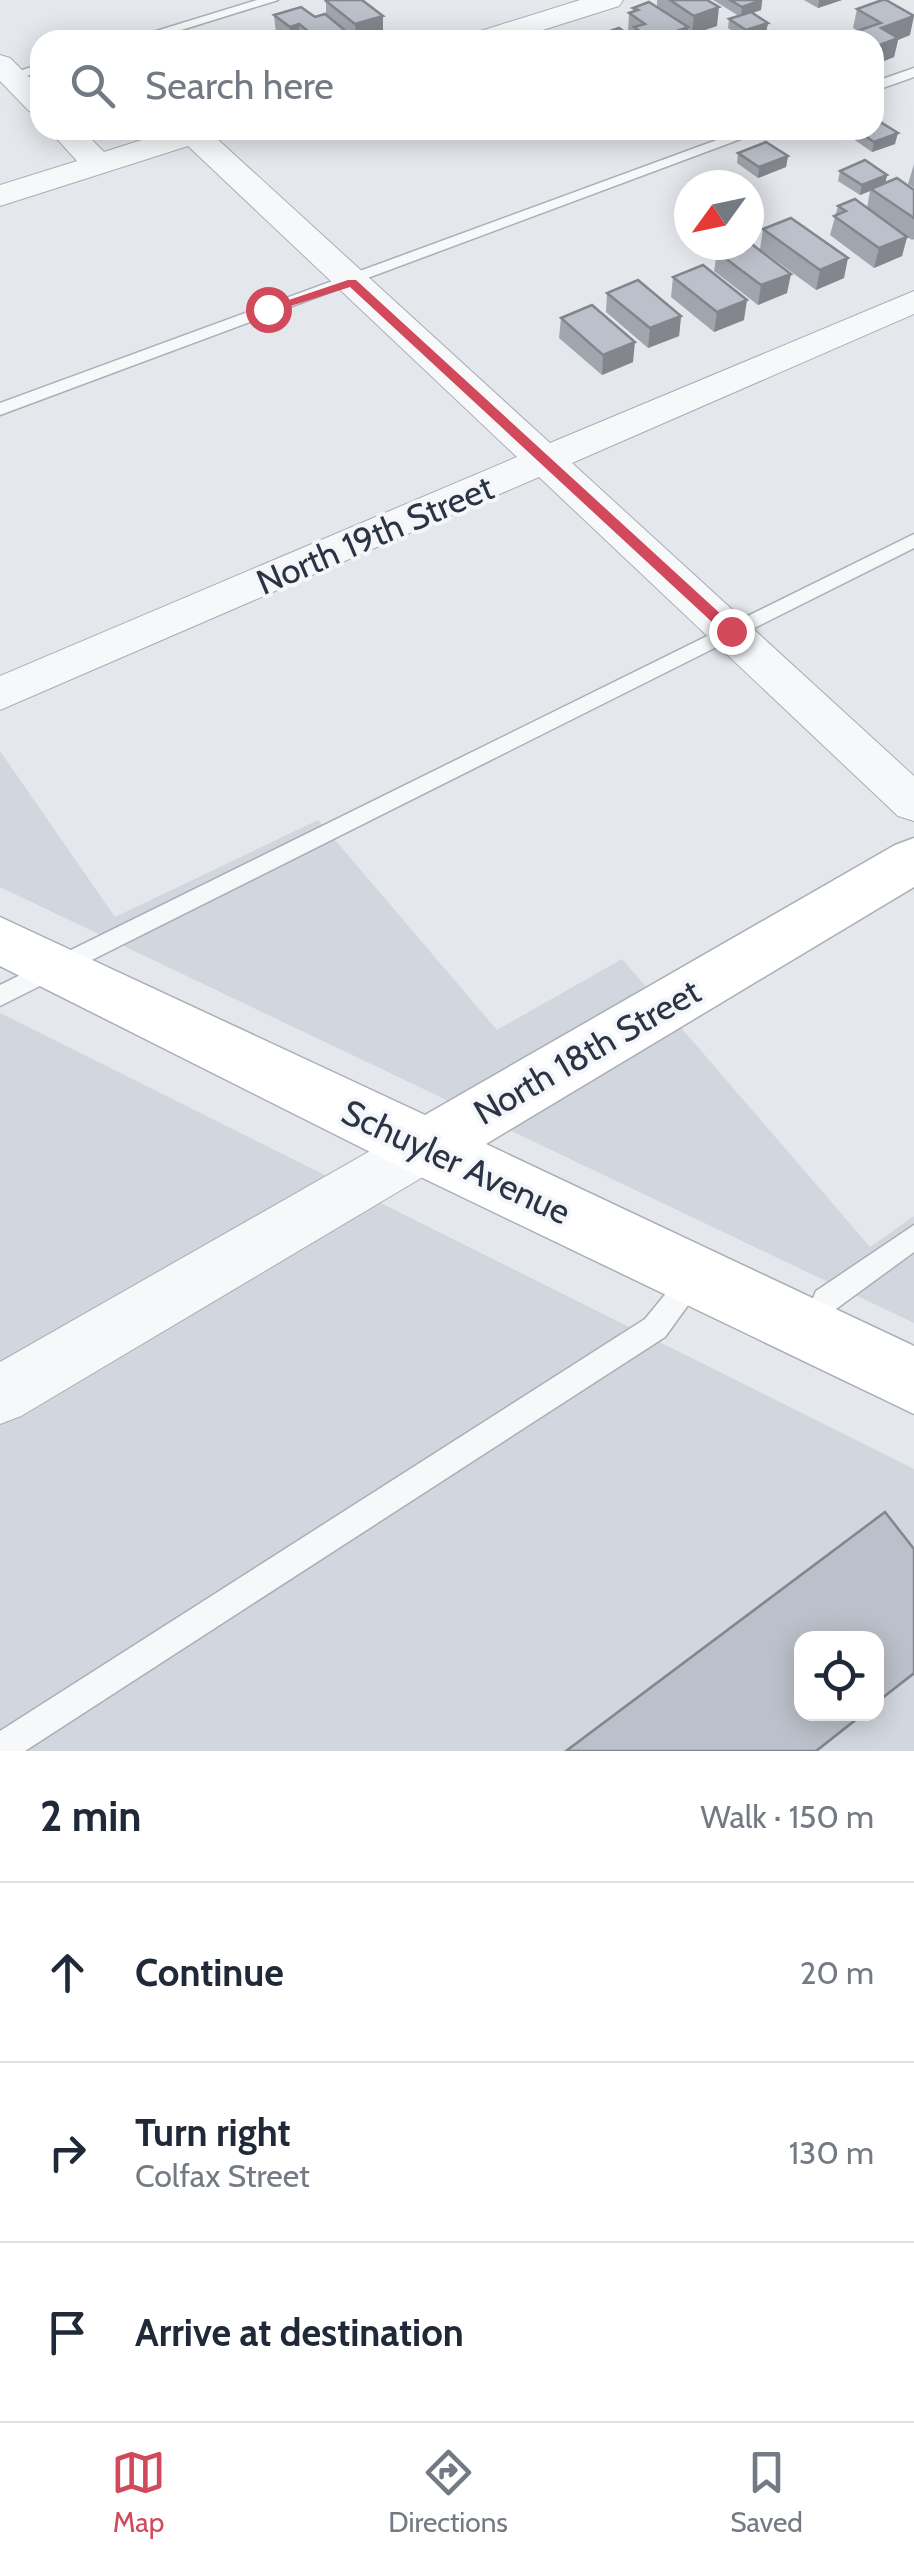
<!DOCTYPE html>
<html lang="en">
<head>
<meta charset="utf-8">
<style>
  :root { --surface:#fff; --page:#f2f2f3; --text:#1f2937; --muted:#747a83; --line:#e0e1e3; --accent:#d1495b }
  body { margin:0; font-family:Cabin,sans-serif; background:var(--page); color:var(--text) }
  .controls { position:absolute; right:30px; bottom:30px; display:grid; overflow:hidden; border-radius:20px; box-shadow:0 5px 25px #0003 }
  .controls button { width:90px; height:90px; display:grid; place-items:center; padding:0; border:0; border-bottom:2px solid var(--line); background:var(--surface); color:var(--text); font:50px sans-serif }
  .compass { position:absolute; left:674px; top:170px; width:90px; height:90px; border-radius:50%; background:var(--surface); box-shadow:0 5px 25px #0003; rotate:237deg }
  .stop { position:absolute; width:30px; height:30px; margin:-22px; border:8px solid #d1495b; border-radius:50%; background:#fff }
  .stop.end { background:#d1495b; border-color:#fff; box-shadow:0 2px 10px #0008 }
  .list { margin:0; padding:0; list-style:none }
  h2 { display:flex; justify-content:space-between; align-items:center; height:130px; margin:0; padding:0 40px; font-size:42px }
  h2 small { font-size:32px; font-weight:400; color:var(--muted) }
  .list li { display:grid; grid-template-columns:65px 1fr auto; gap:30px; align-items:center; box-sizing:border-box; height:180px; padding:0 40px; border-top:2px solid var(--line) }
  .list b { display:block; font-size:38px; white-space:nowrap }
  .list p { margin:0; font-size:32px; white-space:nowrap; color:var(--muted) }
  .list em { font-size:32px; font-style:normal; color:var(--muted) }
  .icon { flex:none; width:55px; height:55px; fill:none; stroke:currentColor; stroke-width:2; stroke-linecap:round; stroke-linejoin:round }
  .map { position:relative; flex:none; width:914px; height:1751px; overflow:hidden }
  .search { position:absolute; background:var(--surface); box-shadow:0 5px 25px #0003; left:30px; right:30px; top:30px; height:110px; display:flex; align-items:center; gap:25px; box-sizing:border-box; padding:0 35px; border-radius:30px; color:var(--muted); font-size:38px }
  .sheet { height:670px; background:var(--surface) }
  nav { display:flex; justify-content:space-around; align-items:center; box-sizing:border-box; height:140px; border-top:2px solid var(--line); background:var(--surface); font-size:28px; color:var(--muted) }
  nav a { display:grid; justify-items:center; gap:5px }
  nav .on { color:var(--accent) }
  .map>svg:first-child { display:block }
  .built { fill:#d2d6de; fill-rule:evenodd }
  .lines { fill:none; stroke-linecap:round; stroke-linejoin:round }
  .lane-casing { stroke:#a9aeb7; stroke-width:3 }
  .street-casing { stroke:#a9aeb7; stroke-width:2 }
  .secondary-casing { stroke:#a9aeb7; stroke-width:3 }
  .lane { fill:#f7f8fa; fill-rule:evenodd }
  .street { fill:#f7f8fa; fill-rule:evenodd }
  .secondary { fill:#fff; fill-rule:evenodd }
  .wall { fill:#a1a5ae }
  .shaded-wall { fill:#83868d }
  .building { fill:#bbc0ca; stroke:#83868d; stroke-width:2.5 }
  .route { fill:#d1495b }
  .labels { text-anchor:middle; stroke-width:8; stroke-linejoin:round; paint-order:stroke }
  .street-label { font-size:35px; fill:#2b3445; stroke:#f4f6f9 }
</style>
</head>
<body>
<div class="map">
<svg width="914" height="1751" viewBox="0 0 914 1751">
  <rect width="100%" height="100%" fill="#e4e7ec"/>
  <g class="built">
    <path d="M 0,751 L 115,917 L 318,820 L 497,1030 L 622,959 L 870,1247 L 914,1216 L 914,1323 L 0,887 Z"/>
    <path d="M 0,1013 L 914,1469 L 914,1751 L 0,1751 ZM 802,1639 L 876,1639 L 876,1714 L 802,1714 Z"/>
  </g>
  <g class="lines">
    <defs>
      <g id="lane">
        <path d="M 257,0 L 278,0 L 149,40 L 127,40 Z"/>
        <path d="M 40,64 L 40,72 L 12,80 L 5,76 Z"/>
        <path d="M 914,68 L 914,77 L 874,91 L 874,82 Z"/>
        <path d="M 744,130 L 765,130 L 0,415 L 0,403 Z"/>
        <path d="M 914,534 L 914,548 L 0,1006 L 0,985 Z"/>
        <path d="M 914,1225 L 914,1252 L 836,1309 L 823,1340 L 813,1344 L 803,1340 L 799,1331 L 816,1291 Z"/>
        <path d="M 694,1266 L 703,1270 L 707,1279 L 665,1337 L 25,1751 L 0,1751 L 0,1731 L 645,1319 L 685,1270 Z"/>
      </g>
      <g id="street">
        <path d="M 580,0 L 623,0 L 619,6 L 511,40 L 466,40 L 471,34 Z"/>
        <path d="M 0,55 L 10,58 L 40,88 L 40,114 L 29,111 L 0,81 Z"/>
        <path d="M 49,130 L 82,130 L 104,152 L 173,130 L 221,130 L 215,137 L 550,443 L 914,291 L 914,314 L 572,463 L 914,776 L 914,821 L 898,816 L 539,477 L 0,710 L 0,676 L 517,457 L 188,146 L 0,206 L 0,185 L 77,161 Z"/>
        <path d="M 424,1124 L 443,1131 L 451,1148 L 443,1165 L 21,1416 L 0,1424 L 0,1362 L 405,1131 Z"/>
      </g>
      <path id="secondary" d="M 914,838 L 914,887 L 486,1144 L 914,1346 L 914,1414 L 402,1168 L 0,966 L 0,917 L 425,1115 L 895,845 Z"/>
    </defs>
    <use href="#lane" class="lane-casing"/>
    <use href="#street" class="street-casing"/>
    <use href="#secondary" class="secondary-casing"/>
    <use href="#lane" class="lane"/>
    <use href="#street" class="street"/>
    <use href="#secondary" class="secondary"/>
  </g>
  <g class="wall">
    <path d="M 657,0 L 707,0 L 717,26 L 692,34 L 688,32 L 687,40 L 593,40 L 593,37 L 633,38 L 633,35 L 628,32 L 629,13 L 633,12 L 633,8 L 657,7 Z"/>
    <path d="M 713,0 L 762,0 L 761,10 L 752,13 L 768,23 L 766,32 L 745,39 L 728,28 L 729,19 L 739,16 Z"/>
    <path d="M 804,0 L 842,0 L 818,8 Z"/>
    <path d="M 326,1 L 383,35 L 367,40 L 352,40 L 348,37 L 348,40 L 284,40 L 276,34 L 274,15 L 315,17 L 326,16 Z"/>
    <path d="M 857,9 L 910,35 L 898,40 L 894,57 L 874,65 L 874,40 L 853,40 L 854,32 L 858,31 L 853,28 Z"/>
    <path d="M 846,130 L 874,130 L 895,144 L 872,152 L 846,134 Z"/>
    <path d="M 738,153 L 788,156 L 786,167 L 758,178 L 737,163 Z"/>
    <path d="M 914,164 L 914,188 L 908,184 Z"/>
    <path d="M 840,171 L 887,175 L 885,183 L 914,190 L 914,239 L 912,240 L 893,227 L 907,237 L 902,256 L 874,268 L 830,235 L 838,206 L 867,208 L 870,191 L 860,195 L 838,181 Z"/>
    <path d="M 763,229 L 844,278 L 816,290 L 760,249 Z"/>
    <path d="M 717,252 L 787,293 L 758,305 L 714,271 Z"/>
    <path d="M 673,277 L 744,320 L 714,332 L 671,297 Z"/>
    <path d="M 607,293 L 681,316 L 679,336 L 648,348 L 606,312 Z"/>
    <path d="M 561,318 L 633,362 L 602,375 L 559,338 Z"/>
  </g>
  <g class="shaded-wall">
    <path d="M 762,0 L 761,10 L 741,17 L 742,7 Z"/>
    <path d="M 819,0 L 842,0 L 818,8 Z"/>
    <path d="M 719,7 L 717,26 L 692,34 L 694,16 Z"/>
    <path d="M 383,16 L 383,35 L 367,40 L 356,40 L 355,24 Z"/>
    <path d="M 914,16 L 910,35 L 898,40 L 894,57 L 874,65 L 881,28 Z"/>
    <path d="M 768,23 L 766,32 L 745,39 L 746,30 Z"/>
    <path d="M 299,24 L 300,40 L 291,40 L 290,27 Z"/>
    <path d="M 688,27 L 687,40 L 655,40 Z"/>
    <path d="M 348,33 L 349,40 L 324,40 Z"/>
    <path d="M 898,133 L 895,144 L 872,152 L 874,142 Z"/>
    <path d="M 788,156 L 786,167 L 758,178 L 759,167 Z"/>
    <path d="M 887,175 L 885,185 L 860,195 L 862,185 Z"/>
    <path d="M 907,237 L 902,256 L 874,268 L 879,248 Z"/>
    <path d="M 848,258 L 844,278 L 816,290 L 820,270 Z"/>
    <path d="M 791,274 L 787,293 L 758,305 L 761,285 Z"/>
    <path d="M 747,300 L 744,320 L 714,332 L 717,312 Z"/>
    <path d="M 681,316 L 679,336 L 648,348 L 650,328 Z"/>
    <path d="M 635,342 L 633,362 L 602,375 L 603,355 Z"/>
    <path d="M 914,1673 L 914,1675 L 876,1704 L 876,1703 Z"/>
    <path d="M 863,1714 L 865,1714 L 818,1751 L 816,1751 Z"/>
  </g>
  <g class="building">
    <path d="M 328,0 L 362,0 L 383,16 L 355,24 L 326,1 Z"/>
    <path d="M 670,0 L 707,0 L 719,7 L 694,16 Z"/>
    <path d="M 730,0 L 762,0 L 742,7 Z"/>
    <path d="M 882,0 L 886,0 L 914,16 L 881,28 L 898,38 L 877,46 L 874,44 L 874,40 L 867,40 L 854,32 L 881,23 L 857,9 Z"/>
    <path d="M 649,2 L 688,27 L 652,40 L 634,27 L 645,24 L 629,13 L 638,10 L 633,8 Z"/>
    <path d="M 301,7 L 315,17 L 325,14 L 348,33 L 324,40 L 319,40 L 299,24 L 290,27 L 274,15 Z"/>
    <path d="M 751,12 L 768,23 L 746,30 L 729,19 Z"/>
    <path d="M 619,28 L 636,40 L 598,40 L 593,37 Z"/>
    <path d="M 874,118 L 898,133 L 874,142 L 857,130 L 874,130 Z"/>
    <path d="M 766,142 L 788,156 L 759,167 L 738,153 Z"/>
    <path d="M 865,160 L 887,175 L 862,185 L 840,171 Z"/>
    <path d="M 897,178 L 914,190 L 914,218 L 871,189 Z"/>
    <path d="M 855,199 L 907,237 L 879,248 L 834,216 L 846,211 L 838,206 Z"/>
    <path d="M 791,218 L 848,258 L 820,270 L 763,229 Z"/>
    <path d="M 749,242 L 791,274 L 761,285 L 717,252 L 734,245 L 749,245 Z"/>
    <path d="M 703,265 L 747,300 L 717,312 L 673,277 Z"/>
    <path d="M 638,280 L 681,316 L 650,328 L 607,293 Z"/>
    <path d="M 592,305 L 635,342 L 603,355 L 561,318 Z"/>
    <path d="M 885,1512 L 914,1549 L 914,1673 L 876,1703 L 876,1638 L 802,1638 L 802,1714 L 863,1714 L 816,1751 L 566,1751 Z"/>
  </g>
  <path class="route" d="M 348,280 L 356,280 L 736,628 L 736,635 L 726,635 L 350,287 L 272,312 L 262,309 Z"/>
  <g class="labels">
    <g class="street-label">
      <text transform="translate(375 535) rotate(-23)" y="12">North 19th Street</text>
      <text transform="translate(587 1052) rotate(-30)" y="12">North 18th Street</text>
      <text transform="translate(456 1162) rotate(25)" y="12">Schuyler Avenue</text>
    </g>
  </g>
</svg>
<div class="controls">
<button><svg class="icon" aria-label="locate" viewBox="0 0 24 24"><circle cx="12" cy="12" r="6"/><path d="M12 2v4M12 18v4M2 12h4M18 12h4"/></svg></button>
</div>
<svg class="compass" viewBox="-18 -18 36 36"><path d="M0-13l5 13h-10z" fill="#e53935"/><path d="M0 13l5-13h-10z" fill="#747a83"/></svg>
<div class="stop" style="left:268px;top:309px"></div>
<div class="stop end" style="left:731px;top:631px"></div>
<div class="search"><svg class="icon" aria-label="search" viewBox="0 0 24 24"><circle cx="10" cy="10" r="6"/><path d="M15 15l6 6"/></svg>Search here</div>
</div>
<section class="sheet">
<h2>2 min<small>Walk · 150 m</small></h2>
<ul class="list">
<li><svg class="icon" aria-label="ahead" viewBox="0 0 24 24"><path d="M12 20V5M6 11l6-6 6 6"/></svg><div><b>Continue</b></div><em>20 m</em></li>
<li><svg class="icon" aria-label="right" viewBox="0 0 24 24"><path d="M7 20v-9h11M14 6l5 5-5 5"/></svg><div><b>Turn right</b><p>Colfax Street</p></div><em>130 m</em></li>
<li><svg class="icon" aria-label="arrive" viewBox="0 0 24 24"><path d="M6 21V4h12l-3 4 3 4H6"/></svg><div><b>Arrive at destination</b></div></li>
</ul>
</section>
<nav>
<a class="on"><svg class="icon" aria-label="map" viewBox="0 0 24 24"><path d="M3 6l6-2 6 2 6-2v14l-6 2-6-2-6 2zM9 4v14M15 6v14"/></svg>Map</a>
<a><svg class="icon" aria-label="directions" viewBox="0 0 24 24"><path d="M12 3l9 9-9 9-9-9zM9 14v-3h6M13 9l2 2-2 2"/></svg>Directions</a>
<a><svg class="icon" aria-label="saved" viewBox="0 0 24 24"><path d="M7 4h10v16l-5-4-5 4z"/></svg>Saved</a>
</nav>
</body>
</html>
